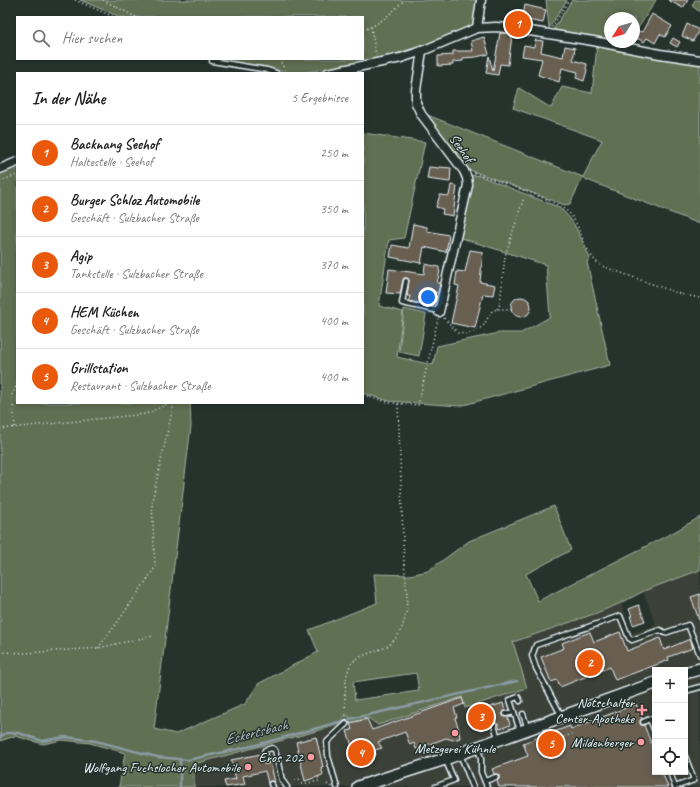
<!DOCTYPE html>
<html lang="de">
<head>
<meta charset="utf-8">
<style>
  :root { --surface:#fff; --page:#f6f6f6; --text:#222; --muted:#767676; --line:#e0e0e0; --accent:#ea580c }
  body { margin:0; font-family:Caveat,sans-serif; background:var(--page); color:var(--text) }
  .controls { position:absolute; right:12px; bottom:12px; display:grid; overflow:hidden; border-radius:0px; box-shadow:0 2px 6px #0003 }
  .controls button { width:36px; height:36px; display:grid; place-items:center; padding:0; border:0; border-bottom:1px solid var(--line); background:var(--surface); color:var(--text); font:20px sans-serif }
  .compass { position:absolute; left:604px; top:12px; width:36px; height:36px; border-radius:50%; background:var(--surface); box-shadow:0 2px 6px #0003; rotate:233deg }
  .you { position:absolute; left:428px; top:297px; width:14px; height:14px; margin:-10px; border:3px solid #fff; border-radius:50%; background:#1a73e8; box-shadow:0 0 0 6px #1a73e833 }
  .badge { display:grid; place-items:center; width:26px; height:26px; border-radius:50%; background:var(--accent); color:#fff; font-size:13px; font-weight:700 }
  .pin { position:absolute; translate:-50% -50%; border:2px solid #fff; box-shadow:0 1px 4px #0006 }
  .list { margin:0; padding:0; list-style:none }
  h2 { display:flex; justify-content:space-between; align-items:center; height:52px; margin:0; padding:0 16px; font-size:17px }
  h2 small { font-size:13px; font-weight:400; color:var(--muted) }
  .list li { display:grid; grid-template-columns:26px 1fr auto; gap:12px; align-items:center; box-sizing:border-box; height:56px; padding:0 16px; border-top:1px solid var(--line) }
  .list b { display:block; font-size:15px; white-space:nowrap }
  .list p { margin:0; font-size:13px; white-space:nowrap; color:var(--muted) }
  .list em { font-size:13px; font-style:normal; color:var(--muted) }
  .icon { flex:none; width:22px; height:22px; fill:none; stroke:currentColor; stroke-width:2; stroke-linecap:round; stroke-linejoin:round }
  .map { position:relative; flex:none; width:700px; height:787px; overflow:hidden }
  .search { position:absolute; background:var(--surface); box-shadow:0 2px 6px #0003; left:16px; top:16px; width:348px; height:44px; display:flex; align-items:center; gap:10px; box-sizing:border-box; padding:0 14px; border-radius:0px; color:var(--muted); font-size:15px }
  .panel { position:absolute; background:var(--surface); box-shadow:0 2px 6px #0003; left:16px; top:72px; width:348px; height:332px; border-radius:0px }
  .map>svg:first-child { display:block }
  .built { fill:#3a4038; fill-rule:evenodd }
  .green { fill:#607052; stroke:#a4b0a5; fill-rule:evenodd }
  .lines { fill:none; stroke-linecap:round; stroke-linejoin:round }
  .stream { stroke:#899ca6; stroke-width:2.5 }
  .building { fill:#685f51; stroke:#e8f1f8 }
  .lane-casing { stroke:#e8f1f8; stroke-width:7 }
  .street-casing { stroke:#e8f1f8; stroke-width:11 }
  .secondary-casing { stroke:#e8f1f8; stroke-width:14 }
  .path { stroke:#e8f1f8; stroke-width:1.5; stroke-dasharray:1 3; stroke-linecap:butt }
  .lane { stroke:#26332d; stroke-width:4 }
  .street { stroke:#26332d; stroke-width:8 }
  .secondary { stroke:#26332d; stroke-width:11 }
  .poi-dot { fill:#ff9aa2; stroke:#26332d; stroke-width:1.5 }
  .labels { text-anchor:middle; stroke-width:3; stroke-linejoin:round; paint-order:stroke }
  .street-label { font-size:14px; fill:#e8f1f8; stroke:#26332d }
  .poi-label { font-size:14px; fill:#e8f1f8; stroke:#26332d; text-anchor:end }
  .water-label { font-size:15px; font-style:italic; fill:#a9b9c1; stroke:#26332d }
</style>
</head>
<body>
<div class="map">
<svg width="700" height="787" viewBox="0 0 700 787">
  <rect width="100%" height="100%" fill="#26332d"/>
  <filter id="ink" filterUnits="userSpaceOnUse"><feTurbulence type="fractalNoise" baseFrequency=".025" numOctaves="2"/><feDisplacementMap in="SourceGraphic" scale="8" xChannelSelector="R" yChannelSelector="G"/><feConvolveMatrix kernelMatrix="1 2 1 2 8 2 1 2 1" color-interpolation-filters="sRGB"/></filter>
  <g filter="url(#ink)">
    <path class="built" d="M 700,570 L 700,787 L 194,787 L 194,764 L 368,718 L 378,725 L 462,697 L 466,708 L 527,688 L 513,642 L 594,614 L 621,603 L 632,633 L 656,625 L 643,591 ZM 655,670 L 685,670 L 685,772 L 655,772 Z"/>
    <g class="green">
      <path d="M 80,0 L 478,0 L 474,25 L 426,44 L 374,61 L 301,73 L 287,73 L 267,67 L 214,59 L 363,59 L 363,17 L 120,17 Z"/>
      <path d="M 546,0 L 567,0 L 549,28 Z"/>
      <path d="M 572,0 L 656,0 L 634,35 L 634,18 L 610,18 L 610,41 L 553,30 Z"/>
      <path d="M 695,0 L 700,0 L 700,12 L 692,6 Z"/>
      <path d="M 597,46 L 700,65 L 700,224 L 587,180 L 583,177 L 570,204 L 565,205 L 467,169 L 425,114 L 583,177 L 602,140 L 513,108 L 519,88 L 551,108 L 562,87 L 592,93 Z"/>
      <path d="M 363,133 L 425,142 L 404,238 L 389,240 L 379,306 L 403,312 L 397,357 L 433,365 L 437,346 L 499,333 L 521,333 L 550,317 L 546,265 L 458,237 L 470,178 L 473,175 L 480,176 L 558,207 C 575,218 581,240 590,258 L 587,262 L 610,365 L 460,406 L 389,401 L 363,393 Z"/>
      <path d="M 17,166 L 17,403 L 190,403 L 191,426 L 154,729 L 176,734 L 245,704 L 258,684 L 318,652 L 309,630 L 377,603 L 374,574 L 410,575 L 428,571 L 469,541 L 554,506 L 571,550 L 526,574 L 538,601 L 674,532 L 700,517 L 700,570 L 646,590 L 621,603 L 594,614 L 513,642 L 527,688 L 465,708 L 462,697 L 378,725 L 368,718 L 349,723 L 349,716 L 343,717 L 343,724 L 194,764 L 194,787 L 119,787 L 125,753 L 90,743 L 62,740 L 43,744 L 15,736 L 0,741 L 0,173 ZM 416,673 L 419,691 L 355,700 L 353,682 Z"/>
      <path d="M 404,309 L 426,314 L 419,356 L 399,352 Z"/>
    </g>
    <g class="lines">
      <g class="stream">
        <path d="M 0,737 L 6,733 L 19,733 L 42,741 L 65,737 L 96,741 L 157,757 L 188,760 L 256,745 L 350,719 L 517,681"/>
        <path d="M 180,759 L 180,787"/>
      </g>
    </g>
    <g class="building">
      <path d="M 668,0 L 688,0 L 683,8 Z"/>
      <path d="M 525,5 L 546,10 L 543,23 L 522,19 Z"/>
      <path d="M 652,14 L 672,26 L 665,37 L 660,34 L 655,43 L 647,38 L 644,42 L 635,37 L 639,31 L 642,32 Z"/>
      <path d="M 687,24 L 699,30 L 693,41 L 682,36 Z"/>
      <path d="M 500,33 L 511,34 L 512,36 L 508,65 L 500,64 L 498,75 L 486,73 L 489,56 L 493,71 Z"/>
      <path d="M 484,37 L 489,54 L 476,57 L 463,58 L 463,61 L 453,62 L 453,65 L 438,66 L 438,56 L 453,55 L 453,51 L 473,51 L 471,41 Z"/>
      <path d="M 673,38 L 680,42 L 677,47 L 670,43 Z"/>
      <path d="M 535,40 L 543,41 L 541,52 L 563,57 L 565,46 L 575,48 L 573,60 L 587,64 L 586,69 L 587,70 L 584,81 L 576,78 L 578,72 L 562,68 L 559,82 L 538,75 L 542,59 L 522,56 L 524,45 L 534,47 Z"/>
      <path d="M 429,167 L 439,168 L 439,167 L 451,168 L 450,182 L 427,179 Z"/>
      <path d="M 451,185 L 457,186 L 453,216 L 442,214 L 443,209 L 436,207 L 440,195 L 449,196 Z"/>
      <path d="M 413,224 L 427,227 L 427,231 L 449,235 L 446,252 L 424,247 L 421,263 L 390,257 L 392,245 L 409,248 Z"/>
      <path d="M 470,250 L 483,252 L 480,282 L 495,285 L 493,295 L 483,294 L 475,328 L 451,323 L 459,286 L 455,285 L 457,271 L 465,272 Z"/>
      <path d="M 425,264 L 439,267 L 439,270 L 440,271 L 437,283 L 440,283 L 438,293 L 435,292 L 432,306 L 409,301 L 410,296 L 407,296 L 409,280 L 407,278 L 404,278 L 403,280 L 400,294 L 386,293 L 389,269 L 424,274 Z"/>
      <circle cx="521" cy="307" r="10"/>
      <path d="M 700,594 L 700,620 L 699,620 L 691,597 Z"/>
      <path d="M 639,605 L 645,621 L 633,625 L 630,616 L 632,616 L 629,609 Z"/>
      <path d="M 590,632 L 594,642 L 620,632 L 627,651 L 660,638 L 664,650 L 690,639 L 693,648 L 668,657 L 669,660 L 615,680 L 610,667 L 560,687 L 557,680 L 551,682 L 541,657 L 564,648 L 562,643 Z"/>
      <path d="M 462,698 L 464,704 L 454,708 L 457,717 L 455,718 L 459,730 L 460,738 L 453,740 L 446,738 L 416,749 L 414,743 L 410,745 L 405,732 L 378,742 L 382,748 L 375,750 L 376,755 L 357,761 L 347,731 L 352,730 L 350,723 L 367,719 L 372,730 Z"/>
      <path d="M 503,703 L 505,711 L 503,713 L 503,716 L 505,717 L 512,716 L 512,717 L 508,718 L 510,725 L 500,729 L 498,724 L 493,722 L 491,723 L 491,726 L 479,730 L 472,709 L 483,706 L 484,709 Z"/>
      <path d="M 636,704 L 642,719 L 640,723 L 641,725 L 644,725 L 655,753 L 655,772 L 662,772 L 668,787 L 499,787 L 497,781 L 499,779 L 499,775 L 497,774 L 494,774 L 492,769 L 528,756 L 523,743 L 570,726 L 571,729 Z"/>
      <path d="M 316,737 L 323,767 L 321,767 L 323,775 L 305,781 L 296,742 Z"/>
      <path d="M 261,754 L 264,764 L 268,764 L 270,760 L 275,783 L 270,781 L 268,783 L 265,771 L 243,776 L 245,784 L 226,787 L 224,781 L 236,779 L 231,760 Z"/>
    </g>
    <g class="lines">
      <defs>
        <g id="lane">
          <path d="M 212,61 L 267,70 L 276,73"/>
          <path d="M 406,281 L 402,303 L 439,311"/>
          <path d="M 685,691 L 700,687"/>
          <path d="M 520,701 L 518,697 L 510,700 L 520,731"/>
          <path d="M 506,714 L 514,712"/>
          <path d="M 523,714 L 528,729"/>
          <path d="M 561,715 L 536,668 L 532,656 L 536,645 L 620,616 L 629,638 L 632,640 L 660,630 L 665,633 L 688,625 L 700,655"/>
          <path d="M 643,722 L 650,719 L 655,732"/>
          <path d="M 494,725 L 498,738"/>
          <path d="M 478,748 L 481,759 L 481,772 L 487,787"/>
          <path d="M 460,754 L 473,787"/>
          <path d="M 266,761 L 264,753 L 265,750 L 272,748 L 275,750 L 282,780 L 287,787"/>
          <path d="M 670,772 L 675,787"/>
          <path d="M 485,781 L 496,777"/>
          <path d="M 271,784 L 273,787"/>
          <path d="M 337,787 L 328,756 L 327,742 L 346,724"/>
          <path d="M 435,787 L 454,780 L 445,759"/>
          <path d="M 675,787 L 694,780 L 685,756"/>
        </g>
        <g id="street">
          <path d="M 477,28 L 481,0"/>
          <path d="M 422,51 L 416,90 L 416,103 L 421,114 L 464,171 L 467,178 L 468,185 L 439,312"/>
          <path d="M 328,73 L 401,58 L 422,51 L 477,28 L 496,27 L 517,29 L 593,41 L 660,54 L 700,60"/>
          <path d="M 0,169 L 17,162"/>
        </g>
        <g id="secondary">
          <path d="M 685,673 L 700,669"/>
          <path d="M 358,787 L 445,759 L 655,683"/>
        </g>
      </defs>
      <use href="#lane" class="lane-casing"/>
      <use href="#street" class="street-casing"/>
      <use href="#secondary" class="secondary-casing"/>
      <g class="path">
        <path d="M 75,0 L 114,17"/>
        <path d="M 103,0 L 136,17"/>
        <path d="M 371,27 L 376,55"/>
        <path d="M 552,27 L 569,0"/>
        <path d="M 363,30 C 379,25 393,12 404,0"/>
        <path d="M 279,59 L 287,73"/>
        <path d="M 474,173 C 494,180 559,200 570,214 C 583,230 584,255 602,266 L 680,294 L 700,298"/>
        <path d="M 0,181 L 17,175"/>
        <path d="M 497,309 L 500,304 L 505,256 L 523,200"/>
        <path d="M 444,318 L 458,333 L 467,334 L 476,331 L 483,326 L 492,311 L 497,309 L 511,309"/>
        <path d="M 363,395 L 391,403 L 418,405 L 438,319"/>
        <path d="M 15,427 L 12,395 L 17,384"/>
        <path d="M 0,429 L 146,414 L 169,403"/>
        <path d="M 98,648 L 117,623 L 155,568 L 152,501 L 174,403"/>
        <path d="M 0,652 L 26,653 L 98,648 L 153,636"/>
        <path d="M 346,719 C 345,703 343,678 351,664 C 356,657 370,653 378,650 C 382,649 386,647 389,645 C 413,625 407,591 404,564 L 398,403"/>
        <path d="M 564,737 L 572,734"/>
        <path d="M 295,780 L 301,779 L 301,781"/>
        <path d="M 302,784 L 319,781 L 318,776"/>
        <path d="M 327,784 L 331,787"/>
      </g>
      <use href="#lane" class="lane"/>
      <use href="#street" class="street"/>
      <use href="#secondary" class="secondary"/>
    </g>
  </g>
  <g class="poi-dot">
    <path d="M640 704h4v4h4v4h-4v4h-4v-4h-4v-4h4z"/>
    <circle cx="455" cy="733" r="4"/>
    <circle cx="641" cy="742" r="4"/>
    <circle cx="311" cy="757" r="4"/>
    <circle cx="248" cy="767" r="4"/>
  </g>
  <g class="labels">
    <g class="street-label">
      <text transform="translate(462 148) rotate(54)" y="5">Seehof</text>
    </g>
    <g class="poi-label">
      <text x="634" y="707">Notschalter<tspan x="634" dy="16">Center-Apotheke</tspan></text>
      <text x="633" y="747">Mildenberger</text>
      <text x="455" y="753" text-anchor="middle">Metzgerei Kühnle</text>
      <text x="303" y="762">Eros 202</text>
      <text x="240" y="772">Wolfgang Fuchslocher Automobile</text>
    </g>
    <g class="water-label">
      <text transform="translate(256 732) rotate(-14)" y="5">Eckertsbach</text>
    </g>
  </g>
</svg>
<div class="controls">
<button>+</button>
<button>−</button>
<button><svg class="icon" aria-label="locate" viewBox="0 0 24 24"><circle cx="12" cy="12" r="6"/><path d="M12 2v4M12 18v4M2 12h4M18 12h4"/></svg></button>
</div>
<svg class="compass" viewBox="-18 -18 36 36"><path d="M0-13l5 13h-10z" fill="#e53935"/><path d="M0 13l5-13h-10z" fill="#767676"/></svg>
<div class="you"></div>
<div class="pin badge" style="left:518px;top:24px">1</div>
<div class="pin badge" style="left:590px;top:663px">2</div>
<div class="pin badge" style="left:481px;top:717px">3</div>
<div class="pin badge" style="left:361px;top:753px">4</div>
<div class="pin badge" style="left:551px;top:744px">5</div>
<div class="search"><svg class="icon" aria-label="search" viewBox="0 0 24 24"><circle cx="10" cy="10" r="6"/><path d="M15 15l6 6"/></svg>Hier suchen</div>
<section class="panel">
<h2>In der Nähe<small>5 Ergebnisse</small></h2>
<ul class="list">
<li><span class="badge">1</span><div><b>Backnang Seehof</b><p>Haltestelle · Seehof</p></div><em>250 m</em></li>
<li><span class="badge">2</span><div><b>Burger Schloz Automobile</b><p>Geschäft · Sulzbacher Straße</p></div><em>350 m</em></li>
<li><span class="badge">3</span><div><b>Agip</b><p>Tankstelle · Sulzbacher Straße</p></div><em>370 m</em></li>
<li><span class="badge">4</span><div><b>HEM Küchen</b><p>Geschäft · Sulzbacher Straße</p></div><em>400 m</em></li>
<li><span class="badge">5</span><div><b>Grillstation</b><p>Restaurant · Sulzbacher Straße</p></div><em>400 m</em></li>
</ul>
</section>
</div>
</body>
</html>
